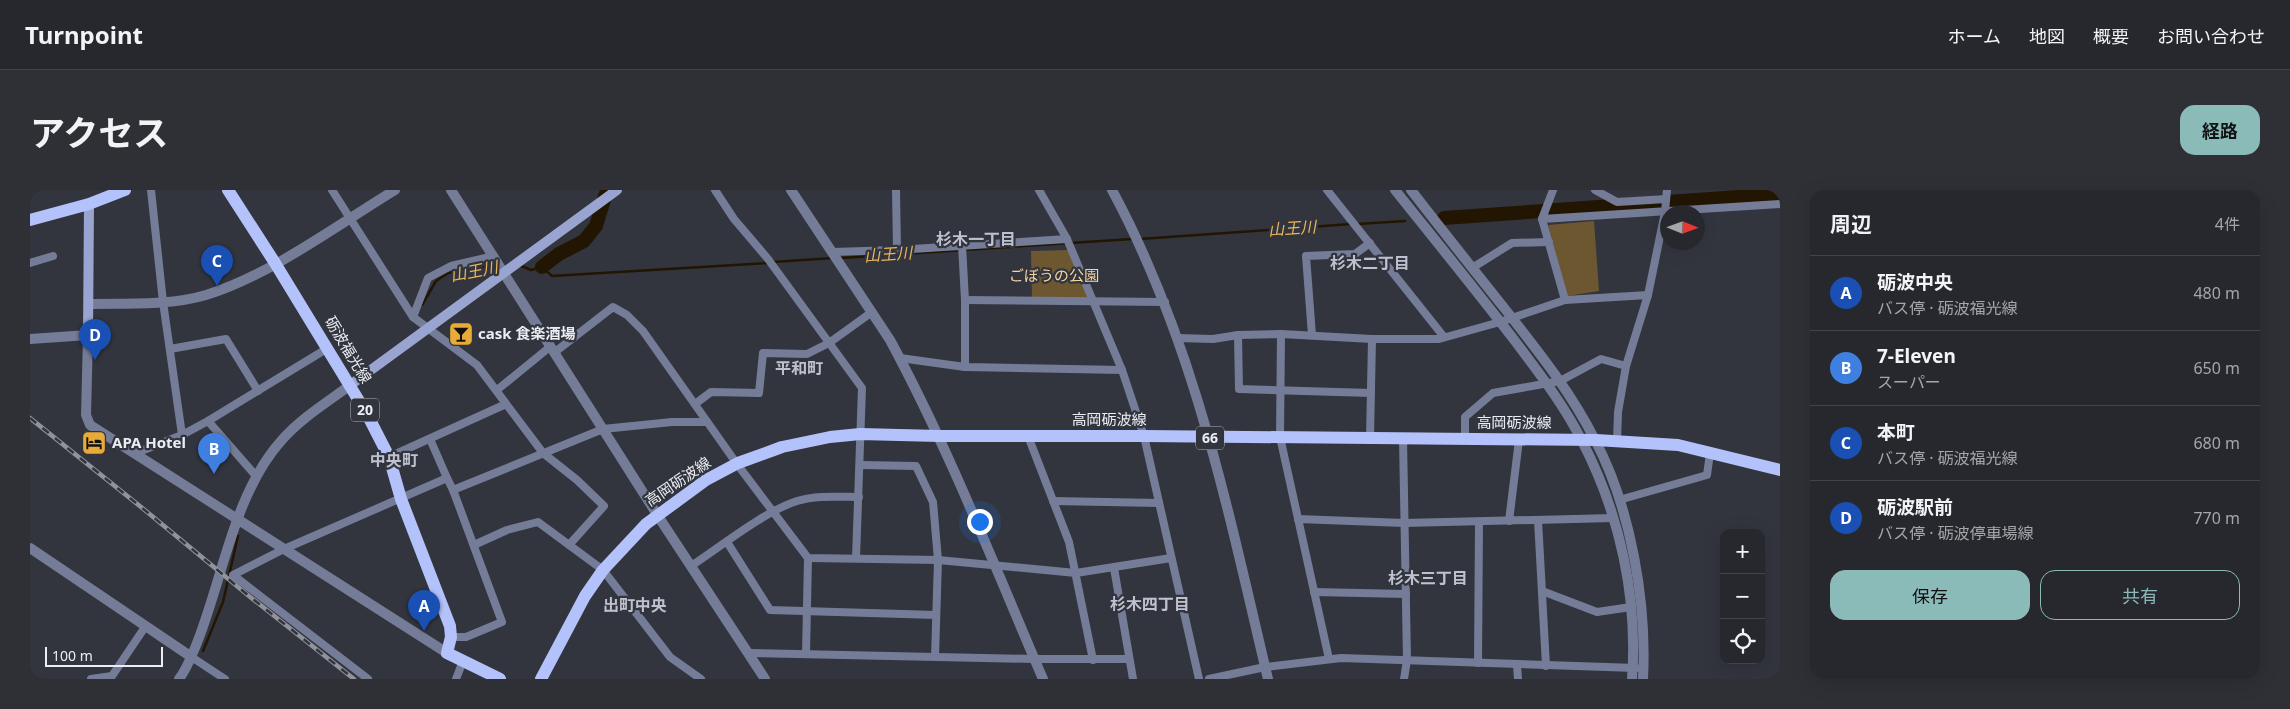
<!DOCTYPE html>
<html lang="ja">
<head>
<meta charset="utf-8">
<style>
  :root { --surface:#26282e; --page:#2e3036; --text:#f1f3f6; --muted:#a4a6aa; --line:#42444a; --accent:#8bbbb9 }
  body { margin:0; font-family:"Noto Sans","Noto Sans JP",sans-serif; background:var(--page); color:var(--text) }
  .controls { position:absolute; right:15px; bottom:15px; display:grid; overflow:hidden; border-radius:10px; box-shadow:0 5px 20px #0002 }
  .controls button { width:45px; height:45px; display:grid; place-items:center; padding:0; border:0; border-bottom:1px solid var(--line); background:var(--surface); color:var(--text); font:25px sans-serif }
  .compass { position:absolute; left:1630px; top:15px; width:45px; height:45px; border-radius:50%; background:var(--surface); box-shadow:0 5px 20px #0002; rotate:91deg }
  .scale { position:absolute; left:15px; bottom:12px; width:118px; box-sizing:border-box; padding-left:5px; border:2px solid #ebedf3; border-top:0; font-size:14px; line-height:18px; white-space:nowrap; color:#ebedf3; -webkit-text-stroke:4px #32353e; paint-order:stroke }
  .you { position:absolute; left:949px; top:331px; width:18px; height:18px; margin:-12px; border:4px solid #fff; border-radius:50%; background:#1a73e8; box-shadow:0 0 0 8px #1a73e833 }
  .badge { display:grid; place-items:center; width:32px; height:32px; border-radius:50%; background:var(--accent); color:#fff; font-size:16px; font-weight:700 }
  .pin { position:absolute; translate:-50% -41px; filter:drop-shadow(0 1px 2px #0008) }
  .pin::after { content:''; position:absolute; top:26px; width:18px; height:15px; background:inherit; clip-path:polygon(0 0,100% 0,50% 100%) }
  .list { margin:0; padding:0; list-style:none }
  h2 { display:flex; justify-content:space-between; align-items:center; height:65px; margin:0; padding:0 20px; font-size:21px }
  h2 small { font-size:16px; font-weight:400; color:var(--muted) }
  .list li { display:grid; grid-template-columns:32px 1fr auto; gap:15px; align-items:center; box-sizing:border-box; height:75px; padding:0 20px; border-top:1px solid var(--line) }
  .list b { display:block; font-size:19px; white-space:nowrap }
  .list p { margin:0; font-size:16px; white-space:nowrap; color:var(--muted) }
  .list em { font-size:16px; font-style:normal; color:var(--muted) }
  .actions { display:flex; gap:10px; padding:15px 20px }
  .actions a { flex:1; padding:11px 0; border:1px solid var(--accent); border-radius:15px; text-align:center; font-size:18px; color:var(--accent) }
  .actions .main { background:var(--accent); color:#111 }
  .icon { flex:none; width:28px; height:28px; fill:none; stroke:currentColor; stroke-width:2; stroke-linecap:round; stroke-linejoin:round }
  .map { position:relative; flex:none; width:1750px; height:489px; overflow:hidden; border-radius:15px }
  header { display:flex; align-items:center; gap:30px; box-sizing:border-box; height:70px; padding:0 25px; background:var(--surface); border-bottom:1px solid var(--line) }
  header strong { font-size:24px }
  nav { display:flex; gap:28px; margin-inline-start:auto; font-size:18px }
  .intro { display:flex; align-items:center; justify-content:space-between; box-sizing:border-box; height:120px; padding:0 30px }
  h1 { margin:0; font-size:35px }
  .button { padding:12px 22px; border-radius:15px; background:var(--accent); color:#111; font-size:18px; font-weight:700 }
  main { display:flex; gap:30px; padding:0 30px }
  aside { flex:1; background:var(--surface); border-radius:15px; box-shadow:0 5px 20px #0002 }
  .map>svg:first-child { display:block }
  .green { fill:#6d5731 }
  .lines { fill:none; stroke-linecap:round; stroke-linejoin:round }
  .stream { stroke:#221603; stroke-width:2.5 }
  .river { stroke:#221603; stroke-width:14 }
  .minor { stroke:#757c98; stroke-width:8 }
  .tertiary { stroke:#757c98; stroke-width:10 }
  .secondary { stroke:#99a4d0; stroke-width:10 }
  .primary { stroke:#b4c2fb; stroke-width:12 }
  .rail-casing { stroke:#91939b; stroke-width:4.5 }
  .rail { stroke:#32353e; stroke-width:2.5; stroke-dasharray:8; stroke-linecap:butt }
  .labels { text-anchor:middle; stroke-width:4.5; stroke-linejoin:round; paint-order:stroke }
  .shield { fill:#32353e; stroke:#b4b6bd; stroke-width:1 }
  .shield-label { font-size:14px; font-weight:bold; fill:#ebedf3 }
  .park-label { font-size:15px; fill:#f6d5a2; stroke:#32353e }
  .poi-label { font-size:15px; font-weight:bold; fill:#ebedf3; stroke:#32353e; text-anchor:start }
  .street-label { font-size:15px; fill:#ebedf3; stroke:#32353e }
  .water-label { font-size:16px; font-style:italic; fill:#ecb559; stroke:#32353e }
  .neighbourhood-label { font-size:16px; font-weight:bold; fill:#bfc2ce; stroke:#32353e }
</style>
</head>
<body>
<header>
<strong>Turnpoint</strong>
<nav><a>ホーム</a><a>地図</a><a>概要</a><a>お問い合わせ</a></nav>
</header>
<div class="intro"><h1>アクセス</h1><a class="button">経路</a></div>
<main>
<div class="map">
<svg width="1750" height="489" viewBox="0 0 1750 489">
  <rect width="100%" height="100%" fill="#32353e"/>
  <g class="green">
    <path d="M 1564,31 L 1569,101 L 1537,106 L 1518,35 Z"/>
    <path d="M 1038,60 L 1061,110 L 1002,110 L 1001,61 Z"/>
  </g>
  <g class="lines">
    <g class="stream">
      <path d="M 1327,34 L 1375,31"/>
      <path d="M 1110,49 L 1322,34"/>
      <path d="M 811,68 L 1102,49"/>
      <path d="M 743,72 L 803,68"/>
      <path d="M 489,75 L 501,80 L 512,77 L 522,86 L 738,73"/>
      <path d="M 392,115 L 406,91 L 418,83 L 466,75"/>
      <path d="M 173,461 L 193,412 L 208,346"/>
    </g>
    <g class="river">
      <path d="M 1414,28 L 1750,4"/>
      <path d="M 512,77 L 529,64 L 554,51 L 566,36 L 577,0"/>
    </g>
    <g class="minor">
      <path d="M 121,0 L 133,112 L 152,245"/>
      <path d="M 302,0 L 383,127 L 447,175 L 513,263 L 547,290 L 574,316 L 539,355"/>
      <path d="M 685,0 L 704,29 L 738,69 L 832,198 L 826,368"/>
      <path d="M 866,0 L 867,60"/>
      <path d="M 1009,0 L 1037,49 L 1092,180 L 1114,246 L 1169,489"/>
      <path d="M 1297,0 L 1414,147"/>
      <path d="M 1523,0 L 1512,29 L 1750,14"/>
      <path d="M 1565,0 L 1587,12 L 1636,9"/>
      <path d="M 1512,29 L 1535,110"/>
      <path d="M 932,55 L 935,110 L 935,177"/>
      <path d="M 802,62 L 867,60 L 1037,49"/>
      <path d="M 0,73 L 23,66"/>
      <path d="M 1442,78 L 1482,53 L 1519,52"/>
      <path d="M 935,110 L 1135,112"/>
      <path d="M 383,127 L 398,88 L 421,76 L 464,66"/>
      <path d="M 1251,144 L 1250,247 L 1299,469"/>
      <path d="M 1208,145 L 1209,199 L 1341,203"/>
      <path d="M 1282,145 L 1276,66 L 1325,64 L 1340,53"/>
      <path d="M 1148,148 L 1183,149 L 1208,145 L 1251,144 L 1342,149 L 1409,149 L 1470,132 L 1535,110 L 1618,105"/>
      <path d="M 140,159 L 196,149 L 228,201"/>
      <path d="M 525,162 L 583,117 L 597,125 L 613,141 L 707,274 L 778,368 L 908,370 L 1046,383 L 1141,368"/>
      <path d="M 870,168 L 935,177 L 1092,180"/>
      <path d="M 467,200 L 521,156"/>
      <path d="M 665,214 L 681,202 L 729,203 L 733,163 L 777,164 L 799,153 L 842,122"/>
      <path d="M 178,231 L 227,287"/>
      <path d="M 998,246 L 1039,352 L 1063,470"/>
      <path d="M 1340,248 L 1342,149"/>
      <path d="M 1373,248 L 1377,470 L 1374,489"/>
      <path d="M 400,249 L 417,288"/>
      <path d="M 1435,249 L 1435,227 L 1463,203 L 1530,191 L 1571,169 L 1596,176"/>
      <path d="M 1587,252 L 1588,222 L 1596,176 L 1618,105 L 1635,22 L 1637,0"/>
      <path d="M 106,263 L 152,245 L 178,231 L 298,158"/>
      <path d="M 359,267 L 476,214"/>
      <path d="M 830,275 L 886,276 L 903,312 L 908,370 L 905,467"/>
      <path d="M 1589,310 L 1677,285 L 1680,263"/>
      <path d="M 1023,311 L 1129,313"/>
      <path d="M 1268,329 L 1374,333 L 1583,328"/>
      <path d="M 1508,330 L 1516,476"/>
      <path d="M 1479,331 L 1489,250"/>
      <path d="M 697,352 L 740,420 L 906,425"/>
      <path d="M 444,355 L 477,340 L 508,332 L 573,380 L 640,467 L 671,489"/>
      <path d="M 661,376 C 690,357 735,321 767,311 C 787,305 809,307 829,307"/>
      <path d="M 1084,378 L 1103,489"/>
      <path d="M 1512,401 L 1567,422 L 1601,417"/>
      <path d="M 1284,402 L 1376,404"/>
      <path d="M 421,447 L 436,447 L 472,432 L 423,300"/>
      <path d="M 718,463 L 1004,469 L 1099,469"/>
      <path d="M 776,464 L 778,368"/>
      <path d="M 160,466 L 195,489"/>
      <path d="M 1448,473 L 1449,332"/>
      <path d="M 1487,475 L 1488,489"/>
      <path d="M 61,489 L 82,486 L 115,437"/>
      <path d="M 338,489 L 203,385 L 254,359 L 417,288 L 423,300 L 573,239 L 642,232 L 677,232"/>
      <path d="M 426,489 L 433,471"/>
      <path d="M 1179,489 L 1235,477 L 1311,468 L 1606,478"/>
    </g>
    <g class="tertiary">
      <path d="M 421,0 L 628,326 L 735,489"/>
      <path d="M 761,0 L 860,150 C 919,259 964,375 1013,489"/>
      <path d="M 1082,0 C 1165,154 1198,321 1238,489"/>
      <path d="M 1365,0 C 1405,50 1446,100 1485,151 C 1509,183 1534,215 1552,251 C 1590,324 1608,408 1602,489"/>
      <path d="M 1381,0 C 1412,40 1443,79 1475,119 C 1508,161 1541,202 1565,250 C 1601,318 1617,413 1613,489"/>
      <path d="M 59,114 C 98,113 139,116 176,105 C 239,86 309,34 365,0"/>
      <path d="M 0,149 L 58,145 L 56,225 L 60,235 L 417,463"/>
      <path d="M 0,358 L 160,466"/>
      <path d="M 149,489 C 164,469 179,419 187,393 C 201,346 217,289 251,251 C 270,229 296,213 319,196"/>
    </g>
    <g class="secondary">
      <path d="M 58,145 L 59,14"/>
      <path d="M 319,196 L 587,0"/>
    </g>
    <g class="primary">
      <path d="M 198,0 L 245,73 L 337,224 L 359,267 L 371,309 L 420,436 L 421,447 L 417,463 L 470,489"/>
      <path d="M 0,30 L 59,14 L 95,0"/>
      <path d="M 511,489 L 555,406 L 573,380 L 616,334 L 676,290 L 708,273 L 752,257 L 800,247 L 830,244 L 909,246 L 1114,246 L 1566,250 L 1648,255 L 1750,280"/>
    </g>
    <defs>
      <path id="rail" d="M 0,228 L 111,317 L 219,406 L 324,489"/>
    </defs>
    <use href="#rail" class="rail-casing"/>
    <use href="#rail" class="rail"/>
  </g>
  <defs>
    <symbol id="bar-square" viewBox="-11 -11 22 22"><rect x="-9" y="-9" width="18" height="18" rx="4" fill="#e9ab38" stroke="#32353e"/><path d="M-6-5H6L.8 .8V4.5H3.5V6h-7V4.5H-.8V.8Z" fill="#111"/></symbol>
    <symbol id="hotel-square" viewBox="-11 -11 22 22"><rect x="-9" y="-9" width="18" height="18" rx="4" fill="#e9ab38" stroke="#32353e"/><path d="M-6-4.5h1.5V1H6V5H4.5V3h-9V5H-6ZM-4 0a1.8 1.8 0 1 1 3.6 0ZM.5 0V-2.5h3Q6-2.5 6 0Z" fill="#111"/></symbol>
  </defs>
  <g fill-rule="evenodd">
    <use href="#bar-square" x="417" y="130" width="28" height="28"/>
    <use href="#hotel-square" x="50" y="239" width="28" height="28"/>
  </g>
  <g class="labels">
    <g class="shield">
      <rect x="321" y="208.5" width="28" height="23" rx="4"/>
      <rect x="1166" y="236.5" width="28" height="23" rx="4"/>
    </g>
    <g class="shield-label">
      <text x="335" y="225">20</text>
      <text x="1180" y="253">66</text>
    </g>
    <g class="park-label">
      <text x="1024" y="91">ごぼうの公園</text>
    </g>
    <g class="poi-label">
      <text x="448" y="149">cask 食楽酒場</text>
      <text x="82" y="258">APA Hotel</text>
    </g>
    <g class="street-label">
      <text transform="translate(318 160) rotate(59)" y="5">砺波福光線</text>
      <text x="1079" y="235">高岡砺波線</text>
      <text x="1484" y="238">高岡砺波線</text>
      <text transform="translate(648 292) rotate(-34)" y="5">高岡砺波線</text>
    </g>
    <g class="water-label">
      <text transform="translate(1262 38) rotate(-4)" y="6">山王川</text>
      <text transform="translate(858 64) rotate(-4)" y="6">山王川</text>
      <text transform="translate(444 81) rotate(-11)" y="6">山王川</text>
    </g>
    <g class="neighbourhood-label">
      <text x="946" y="55">杉木一丁目</text>
      <text x="1340" y="79">杉木二丁目</text>
      <text x="769" y="184">平和町</text>
      <text x="364" y="276">中央町</text>
      <text x="1398" y="394">杉木三丁目</text>
      <text x="1120" y="420">杉木四丁目</text>
      <text x="605" y="421">出町中央</text>
    </g>
  </g>
</svg>
<div class="controls">
<button>+</button>
<button>−</button>
<button><svg class="icon" aria-label="locate" viewBox="0 0 24 24"><circle cx="12" cy="12" r="6"/><path d="M12 2v4M12 18v4M2 12h4M18 12h4"/></svg></button>
</div>
<svg class="compass" viewBox="-18 -18 36 36"><path d="M0-13l5 13h-10z" fill="#e53935"/><path d="M0 13l5-13h-10z" fill="#a4a6aa"/></svg>
<div class="scale">100 m</div>
<div class="you"></div>
<div class="pin badge" style="left:394px;top:441px;background:#1a4fb4">A</div>
<div class="pin badge" style="left:184px;top:284px;background:#3f7fe0">B</div>
<div class="pin badge" style="left:187px;top:96px;background:#1a4fb4">C</div>
<div class="pin badge" style="left:65px;top:170px;background:#1a4fb4">D</div>
</div>
<aside>
<h2>周辺<small>4件</small></h2>
<ul class="list">
<li><span class="badge" style="background:#1a4fb4">A</span><div><b>砺波中央</b><p>バス停 · 砺波福光線</p></div><em>480 m</em></li>
<li><span class="badge" style="background:#3f7fe0">B</span><div><b>7-Eleven</b><p>スーパー</p></div><em>650 m</em></li>
<li><span class="badge" style="background:#1a4fb4">C</span><div><b>本町</b><p>バス停 · 砺波福光線</p></div><em>680 m</em></li>
<li><span class="badge" style="background:#1a4fb4">D</span><div><b>砺波駅前</b><p>バス停 · 砺波停車場線</p></div><em>770 m</em></li>
</ul>
<div class="actions"><a class="main">保存</a><a>共有</a></div>
</aside>
</main>
</body>
</html>
